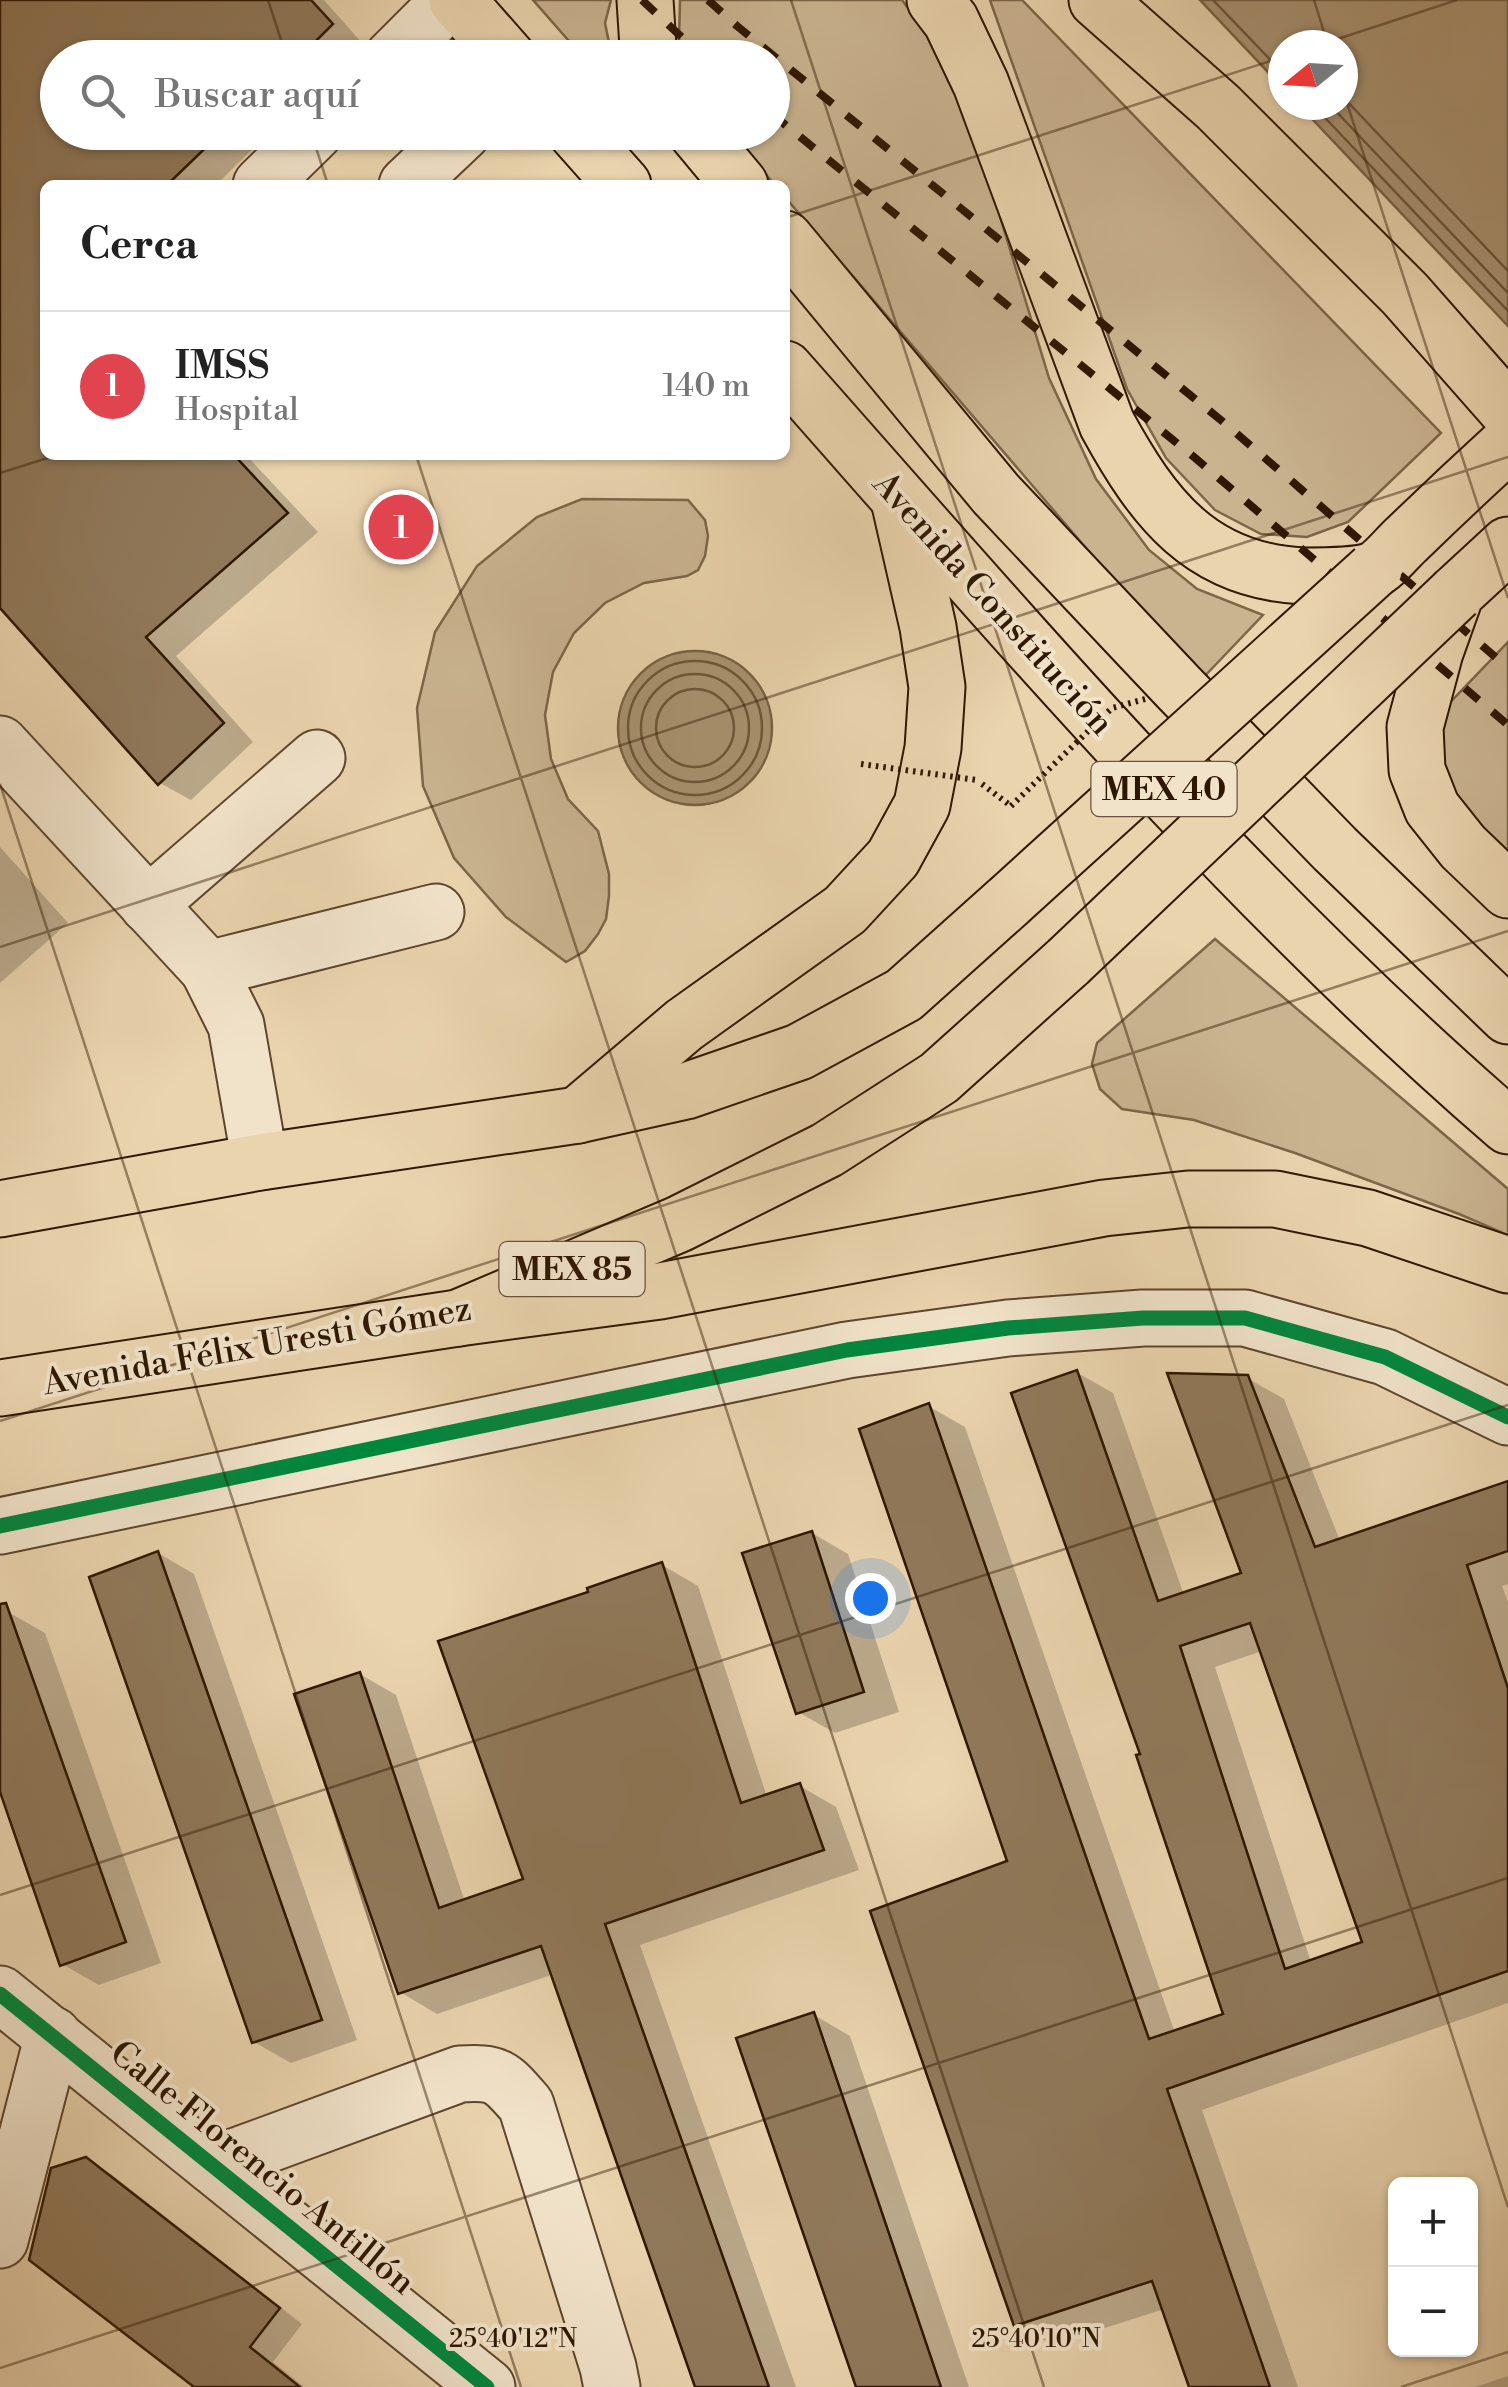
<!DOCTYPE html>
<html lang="es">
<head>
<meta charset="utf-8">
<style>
  :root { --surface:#fff; --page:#f2f2f2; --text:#222; --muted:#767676; --line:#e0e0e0; --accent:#8f2418 }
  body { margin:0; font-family:"Libre Bodoni",serif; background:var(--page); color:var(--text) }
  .controls { position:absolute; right:30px; bottom:30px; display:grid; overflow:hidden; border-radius:15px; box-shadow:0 2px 8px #0004 }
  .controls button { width:90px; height:90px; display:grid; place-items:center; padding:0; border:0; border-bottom:2px solid var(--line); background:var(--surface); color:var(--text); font:50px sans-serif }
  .compass { position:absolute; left:1268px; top:30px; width:90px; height:90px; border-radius:50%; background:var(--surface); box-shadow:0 2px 8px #0004; rotate:252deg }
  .you { position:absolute; left:870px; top:1598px; width:35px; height:35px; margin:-25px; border:8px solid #fff; border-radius:50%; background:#1a73e8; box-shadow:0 0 0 15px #1a73e833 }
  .badge { display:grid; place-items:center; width:65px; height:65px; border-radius:50%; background:var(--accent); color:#fff; font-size:32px; font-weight:700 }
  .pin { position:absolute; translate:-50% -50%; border:5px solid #fff; box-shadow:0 2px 10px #0006 }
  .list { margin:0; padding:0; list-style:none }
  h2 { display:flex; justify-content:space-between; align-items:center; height:130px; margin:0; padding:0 40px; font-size:42px }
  h2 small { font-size:32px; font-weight:400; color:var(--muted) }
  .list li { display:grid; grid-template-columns:65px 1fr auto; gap:30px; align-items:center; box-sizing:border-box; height:150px; padding:0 40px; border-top:2px solid var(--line) }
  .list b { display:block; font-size:38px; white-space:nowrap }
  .list p { margin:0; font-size:32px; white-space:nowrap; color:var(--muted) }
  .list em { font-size:32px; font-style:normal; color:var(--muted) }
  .icon { flex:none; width:55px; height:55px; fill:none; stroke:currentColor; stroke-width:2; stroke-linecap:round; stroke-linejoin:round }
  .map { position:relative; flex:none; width:1508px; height:2387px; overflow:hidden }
  .search { position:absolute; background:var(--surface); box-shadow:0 2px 8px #0004; left:40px; top:40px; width:750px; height:110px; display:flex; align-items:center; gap:25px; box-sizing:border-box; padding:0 35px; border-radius:55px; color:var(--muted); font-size:38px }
  .panel { position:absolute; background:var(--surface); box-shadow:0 2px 8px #0004; left:40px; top:180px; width:750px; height:280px; border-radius:15px }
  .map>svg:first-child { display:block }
  .green { fill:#cab490; stroke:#7c6648; stroke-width:2.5 }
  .water { fill:#aa9473; stroke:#786245; stroke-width:2.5 }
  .shadow { fill:#0003; fill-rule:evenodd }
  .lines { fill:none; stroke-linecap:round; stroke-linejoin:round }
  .shore { stroke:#6c563a; stroke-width:2.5 }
  .building { fill:#90795a; stroke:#2e1700; stroke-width:2.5; fill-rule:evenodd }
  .minor-casing { stroke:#5d462c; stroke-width:59 }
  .major-casing { stroke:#2e1700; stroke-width:59 }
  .highway-casing { stroke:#2e1700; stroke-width:59 }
  .path { stroke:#2e1700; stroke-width:6; stroke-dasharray:2.5 5; stroke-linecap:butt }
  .minor { stroke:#f1e3ca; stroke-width:55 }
  .major { stroke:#ead4ae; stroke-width:55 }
  .highway { stroke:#ead4ae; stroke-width:55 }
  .rail { stroke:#2e1700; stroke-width:8; stroke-dasharray:18 18; stroke-linecap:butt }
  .major-bridge-casing { stroke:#2e1700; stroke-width:59; stroke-linecap:butt }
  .path-bridge { stroke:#2e1700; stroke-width:6; stroke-dasharray:2.5 5; stroke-linecap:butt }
  .major-bridge { stroke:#ead4ae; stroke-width:55 }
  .cycleway-casing { stroke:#f1e3ca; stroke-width:21 }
  .cycleway { stroke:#00873e; stroke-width:15 }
  .ticks { fill:none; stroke:#2e1700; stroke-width:2.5; stroke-opacity:0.45 }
  .labels { text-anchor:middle; stroke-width:8; stroke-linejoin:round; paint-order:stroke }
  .shield { fill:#f1e3ca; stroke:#68543d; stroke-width:2.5 }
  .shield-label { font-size:32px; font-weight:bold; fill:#2e1700 }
  .street-label { font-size:35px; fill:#2e1700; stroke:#f1e3ca }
  .ticks-label { font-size:25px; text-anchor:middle; fill:#2e1700; stroke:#f1e3ca; stroke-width:8; stroke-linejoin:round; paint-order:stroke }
</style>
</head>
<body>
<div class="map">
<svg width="1508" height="2387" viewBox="0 0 1508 2387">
  <rect width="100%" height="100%" fill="#ead4ae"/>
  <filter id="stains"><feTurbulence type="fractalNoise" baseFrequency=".002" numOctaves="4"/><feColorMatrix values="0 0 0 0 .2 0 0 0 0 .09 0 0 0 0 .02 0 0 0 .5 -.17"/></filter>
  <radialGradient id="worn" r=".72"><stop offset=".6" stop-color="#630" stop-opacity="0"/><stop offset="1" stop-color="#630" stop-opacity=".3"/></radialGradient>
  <g class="green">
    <path d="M 533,0 L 611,0 L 605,23 L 612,57 L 583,57 Z"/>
    <path d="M 680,0 L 902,0 L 940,51 L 974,131 L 1049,378 L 1096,479 L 1149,550 L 1197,589 L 1263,615 L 1200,681 L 785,197 L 785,185 L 775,185 L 729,133 L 772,132 L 772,58 L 685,57 L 679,40 Z"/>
    <path d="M 990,0 L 1022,0 L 1441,433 L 1348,522 L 1307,537 L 1261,534 L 1215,510 L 1166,458 L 1127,389 Z"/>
    <path d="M 582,499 L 688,500 L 705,520 L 708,536 L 705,556 L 698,570 L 687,576 L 644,583 L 605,603 L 574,633 L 553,672 L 545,715 L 551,759 L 568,799 L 598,831 L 609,874 L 609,896 L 606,919 L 598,934 L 585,951 L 566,962 L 506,917 L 454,858 L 423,786 L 417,708 L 435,632 L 477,566 L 537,517 Z"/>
    <path d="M 1508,642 L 1508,851 L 1461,806 L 1443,771 L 1439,714 Z"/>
    <path d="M 1215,939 L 1508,1189 L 1508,1235 L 1459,1214 L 1295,1153 L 1194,1120 L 1122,1109 L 1100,1089 L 1092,1064 L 1097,1043 Z"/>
  </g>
  <g class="water">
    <path d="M 1200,0 L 1508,0 L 1508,326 L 1299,105 L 1343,105 L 1343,45 L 1283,45 L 1283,88 Z"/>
    <circle cx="695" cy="728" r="77"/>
  </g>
  <g class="shadow">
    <path d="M 0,0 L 324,0 L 362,43 L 348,58 L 58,58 L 58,132 L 270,132 L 216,185 L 45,185 L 45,455 L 246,455 L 318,532 L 176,656 L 253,742 L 191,800 L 160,783 L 0,604 Z"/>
    <path d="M 0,847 L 68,923 L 0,983 Z"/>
    <path d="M 1076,1372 L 1113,1393 L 1184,1595 L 1244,1574 L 1247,1378 L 1284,1399 L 1340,1541 L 1508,1484 L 1508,1584 L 1502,1586 L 1508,1602 L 1508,2003 L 1202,2110 L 1298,2387 L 1191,2387 L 1164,2309 L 1052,2345 L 1016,2324 L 1011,1862 L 928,1406 L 965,1427 L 1175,2033 L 1226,2015 L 1143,1756 ZM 1262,1651 L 1366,1944 L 1311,1962 L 1215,1667 Z"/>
    <path d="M 812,1533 L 848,1554 L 899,1712 L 835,1733 L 798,1712 Z"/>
    <path d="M 158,1553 L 194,1574 L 357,2040 L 291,2063 L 254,2042 Z"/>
    <path d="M 662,1565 L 698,1586 L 767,1797 L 800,1786 L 836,1807 L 859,1870 L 640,1945 L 796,2387 L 697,2387 L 554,1974 L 437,2014 L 400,1992 L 360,1674 L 396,1695 L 465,1902 L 527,1880 L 591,1594 Z"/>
    <path d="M 8,1612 L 45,1633 L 161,1963 L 99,1985 L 62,1964 L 0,1785 L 0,1615 Z"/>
    <path d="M 814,2015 L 850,2036 L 969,2387 L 859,2387 Z"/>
    <path d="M 85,2160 L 111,2174 L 302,2324 L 273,2362 L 304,2387 L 198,2387 Z"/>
    <path d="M 1508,2376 L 1508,2387 L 1475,2387 Z"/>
  </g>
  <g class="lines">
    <g class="shore">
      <path d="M 1213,0 L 1283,73"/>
      <path d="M 1343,97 L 1508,271"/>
      <path d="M 1313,105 L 1508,311"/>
      <path d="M 1330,105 L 1508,293"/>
      <circle cx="695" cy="728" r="67"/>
      <circle cx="695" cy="728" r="54"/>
      <circle cx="695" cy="728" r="39"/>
    </g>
  </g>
  <g class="building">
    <path d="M 0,0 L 311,0 L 333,24 L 299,58 L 58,58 L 58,132 L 222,132 L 167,185 L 45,185 L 45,455 L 234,455 L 288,513 L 146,637 L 224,723 L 158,785 L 0,608 Z"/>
    <path d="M 1077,1370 L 1158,1601 L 1241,1573 L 1167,1373 L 1248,1375 L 1315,1547 L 1508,1481 L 1508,1551 L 1467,1565 L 1508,1688 L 1508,1971 L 1167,2089 L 1270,2387 L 1189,2387 L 1152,2281 L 1014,2326 L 870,1911 L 1007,1861 L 859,1429 L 929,1403 L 1149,2039 L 1223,2014 L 1136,1755 L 1140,1754 L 1011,1393 ZM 1250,1623 L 1362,1942 L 1285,1969 L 1180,1646 Z"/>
    <path d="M 812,1531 L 864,1692 L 796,1714 L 742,1553 Z"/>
    <path d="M 158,1551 L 322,2020 L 252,2043 L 89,1577 Z"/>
    <path d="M 662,1562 L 741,1803 L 800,1783 L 824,1850 L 605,1924 L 769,2387 L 695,2387 L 541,1946 L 398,1994 L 294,1694 L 360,1672 L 439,1908 L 523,1879 L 438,1641 L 588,1592 L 587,1588 Z"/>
    <path d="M 6,1603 L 126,1942 L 60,1966 L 0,1792 L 0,1604 Z"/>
    <path d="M 814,2012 L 941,2387 L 856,2387 L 736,2038 Z"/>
    <path d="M 86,2157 L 280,2308 L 250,2347 L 300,2387 L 194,2387 L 29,2260 L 51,2168 Z"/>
  </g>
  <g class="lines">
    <defs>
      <g id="minor">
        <path d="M 392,58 L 450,0"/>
        <path d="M 261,185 L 315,132"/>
        <path d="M 407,185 L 463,132"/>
        <path d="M 0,744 L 208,969 L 436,912"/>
        <path d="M 148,905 L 317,758"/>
        <path d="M 208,969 L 236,1025 L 260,1162"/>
        <path d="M 0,1526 L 847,1350 L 1008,1328 L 1143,1318 L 1245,1318 L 1385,1357 L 1508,1417"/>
        <path d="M 0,1994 L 487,2387"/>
        <path d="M 212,2165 L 460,2074 C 498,2072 501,2076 526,2105 L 608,2367 L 612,2387"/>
        <path d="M 0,2240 L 53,2035"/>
      </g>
      <g id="major">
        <path d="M 0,1209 L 260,1162 L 578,1115 L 686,1091 L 799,1052 L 904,995 L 1009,901"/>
        <path d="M 0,1388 L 458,1318 L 679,1224 L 827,1150 L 939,1078 L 1068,962"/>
      </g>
      <g id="highway">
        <path d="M 457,0 L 508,58"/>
        <path d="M 645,0 L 648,47 L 652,58"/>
        <path d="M 935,0 L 951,21 L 981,84 L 1107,424 C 1153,508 1200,571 1303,576 C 1319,576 1358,576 1373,570 C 1384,565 1397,548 1407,539 C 1440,507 1474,475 1508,444"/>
        <path d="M 1097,0 L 1218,107 L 1405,294 L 1508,411"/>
        <path d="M 576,132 L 623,185"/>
        <path d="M 696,132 L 740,185"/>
        <path d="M 785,239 L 996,494 L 1179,688 L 1335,849 L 1508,1016"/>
        <path d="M 785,369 C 1016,630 1244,898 1508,1126"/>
        <path d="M 1508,545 L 1456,593 L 1435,652 L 1415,727 L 1417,770 L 1432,808 L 1463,847 L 1508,890"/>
        <path d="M 578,1115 L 684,1025 L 845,910 L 893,858 L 922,805 L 933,748 L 937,687 L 928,627 L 899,500"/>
        <path d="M 458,1318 L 660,1291 L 1104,1208 L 1188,1199 L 1275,1199 L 1368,1218 L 1508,1265"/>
      </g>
    </defs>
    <use href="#minor" class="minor-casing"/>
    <use href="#major" class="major-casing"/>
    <use href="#highway" class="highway-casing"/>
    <path class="path" d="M 982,784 L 1011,806"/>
    <use href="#minor" class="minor"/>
    <use href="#major" class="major"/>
    <use href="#highway" class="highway"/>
    <g class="rail">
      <path d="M 642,0 L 704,58"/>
      <path d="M 708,0 L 737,26 L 1222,421 L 1508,668"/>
      <path d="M 772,114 L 1194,457 L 1508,725"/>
    </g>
    <defs>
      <g id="major-bridge">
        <path d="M 1009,901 L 1374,570"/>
        <path d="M 1068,962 L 1456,593"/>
      </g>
    </defs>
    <use href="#major-bridge" class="major-bridge-casing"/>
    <g class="path-bridge">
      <path d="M 861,764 L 977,780"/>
      <path d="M 1011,806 L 1112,708 L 1149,698"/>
    </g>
    <use href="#major-bridge" class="major-bridge"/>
    <defs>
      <g id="cycleway">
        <path d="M 0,1526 L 847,1350 L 1008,1328 L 1143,1318 L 1245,1318 L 1385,1357 L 1508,1417"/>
        <path d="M 0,1994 L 487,2387"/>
      </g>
    </defs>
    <use href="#cycleway" class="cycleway-casing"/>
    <use href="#cycleway" class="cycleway"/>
  </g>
  <path class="ticks" d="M 268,0 L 287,58M 791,0 L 1508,2207M 1314,0 L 1328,45M 1319,45 L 1457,0M 1343,91 L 1508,598M 311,132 L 328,185M 785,218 L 1283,57M 416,455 L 1044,2387M 0,473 L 57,455M 0,784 L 521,2387M 0,947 L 1508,457M 0,1421 L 1508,931M 0,1895 L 1508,1405M 0,2368 L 1508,1878M 1401,2387 L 1508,2352"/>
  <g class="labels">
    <g class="shield">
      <rect x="1091.5" y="762" width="145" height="54" rx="8"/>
      <rect x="499.5" y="1242" width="145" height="54" rx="8"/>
    </g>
    <g class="shield-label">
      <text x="1164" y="800">MEX 40</text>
      <text x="572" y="1280">MEX 85</text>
    </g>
    <g class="street-label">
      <text transform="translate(994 603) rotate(48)" y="12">Avenida Constitución</text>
      <text transform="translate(257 1345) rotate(-10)" y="12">Avenida Félix Uresti Gómez</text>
      <text transform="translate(263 2167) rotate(39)" y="12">Calle Florencio Antillón</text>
    </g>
  </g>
  <g class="ticks-label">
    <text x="513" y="2347">25°40'12"N</text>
    <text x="1036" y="2347">25°40'10"N</text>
  </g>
  <rect width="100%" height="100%" filter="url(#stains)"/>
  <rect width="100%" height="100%" fill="url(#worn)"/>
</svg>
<div class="controls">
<button>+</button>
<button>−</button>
</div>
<svg class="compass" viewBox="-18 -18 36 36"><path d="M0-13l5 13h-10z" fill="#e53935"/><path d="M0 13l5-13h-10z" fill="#767676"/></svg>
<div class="you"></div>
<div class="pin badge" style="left:401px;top:527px;background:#e0444e">1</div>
<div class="search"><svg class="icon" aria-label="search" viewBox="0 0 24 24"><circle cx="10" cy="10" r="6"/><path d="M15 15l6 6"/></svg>Buscar aquí</div>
<section class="panel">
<h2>Cerca<small></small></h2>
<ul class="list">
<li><span class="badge" style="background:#e0444e">1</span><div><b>IMSS</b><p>Hospital</p></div><em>140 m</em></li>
</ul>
</section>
</div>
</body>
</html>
